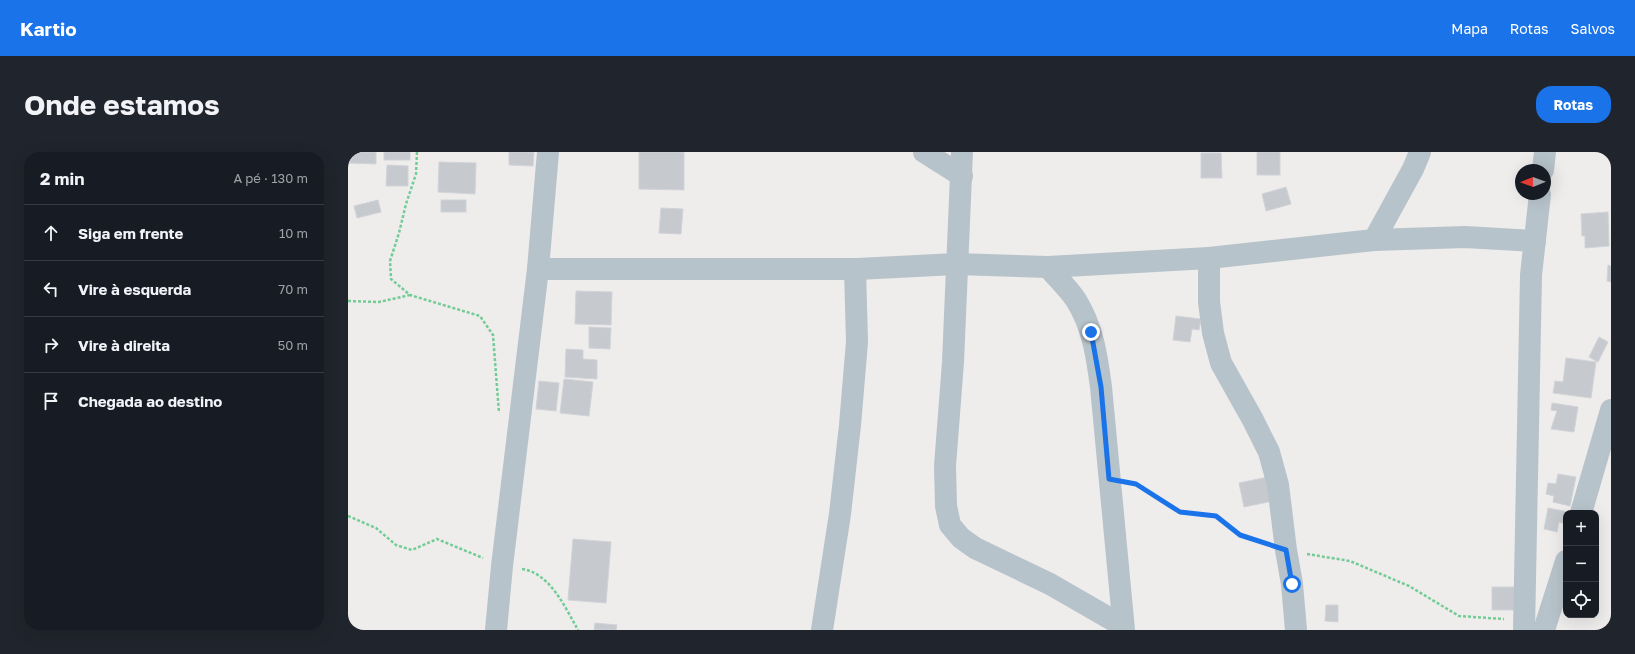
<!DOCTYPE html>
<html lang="pt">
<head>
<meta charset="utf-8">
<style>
  :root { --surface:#171b24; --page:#20242c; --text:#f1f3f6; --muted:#9ea1a6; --line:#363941; --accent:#1a73e8 }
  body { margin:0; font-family:"Golos Text",sans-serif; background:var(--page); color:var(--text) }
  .controls { position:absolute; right:12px; bottom:12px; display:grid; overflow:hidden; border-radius:8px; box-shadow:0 4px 16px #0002 }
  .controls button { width:36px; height:36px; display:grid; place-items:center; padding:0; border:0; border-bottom:1px solid var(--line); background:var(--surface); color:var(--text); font:20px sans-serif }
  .compass { position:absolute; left:1167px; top:12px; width:36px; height:36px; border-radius:50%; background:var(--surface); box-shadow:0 4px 16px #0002; rotate:269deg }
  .stop { position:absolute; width:12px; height:12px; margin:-9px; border:3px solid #1a73e8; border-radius:50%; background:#fff }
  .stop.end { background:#1a73e8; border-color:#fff; box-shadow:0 1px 4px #0008 }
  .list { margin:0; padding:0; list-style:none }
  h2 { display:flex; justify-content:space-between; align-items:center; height:52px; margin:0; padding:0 16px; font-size:17px }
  h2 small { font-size:13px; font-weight:400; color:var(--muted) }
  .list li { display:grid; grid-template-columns:26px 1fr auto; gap:12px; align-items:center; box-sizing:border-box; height:56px; padding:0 16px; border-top:1px solid var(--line) }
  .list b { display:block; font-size:15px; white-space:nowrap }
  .list em { font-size:13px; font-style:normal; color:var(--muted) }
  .icon { flex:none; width:22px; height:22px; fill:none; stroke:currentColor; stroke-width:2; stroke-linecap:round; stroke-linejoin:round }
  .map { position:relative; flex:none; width:1263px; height:478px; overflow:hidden; border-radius:16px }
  header { display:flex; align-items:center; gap:24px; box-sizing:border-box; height:56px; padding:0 20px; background:var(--accent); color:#fff }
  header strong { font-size:19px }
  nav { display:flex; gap:22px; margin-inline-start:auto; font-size:14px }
  .intro { display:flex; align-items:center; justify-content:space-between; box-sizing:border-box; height:96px; padding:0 24px }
  h1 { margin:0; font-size:28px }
  .button { padding:10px 18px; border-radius:16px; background:var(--accent); color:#fff; font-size:14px; font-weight:700 }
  main { display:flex; gap:24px; padding:0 24px }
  aside { flex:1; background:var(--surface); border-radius:16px; box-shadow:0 4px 16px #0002 }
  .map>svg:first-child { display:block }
  .building { fill:#c6cacf; stroke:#d0d3d8 }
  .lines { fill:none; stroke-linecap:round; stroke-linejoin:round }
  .path { stroke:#71cc95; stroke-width:2.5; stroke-dasharray:3 2; stroke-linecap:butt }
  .minor { stroke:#b7c3ca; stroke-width:22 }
  .route { stroke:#1a73e8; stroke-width:5 }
</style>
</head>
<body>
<header>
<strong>Kartio</strong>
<nav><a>Mapa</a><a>Rotas</a><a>Salvos</a></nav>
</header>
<div class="intro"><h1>Onde estamos</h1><a class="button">Rotas</a></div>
<main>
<aside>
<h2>2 min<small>A pé · 130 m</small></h2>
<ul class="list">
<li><svg class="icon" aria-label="ahead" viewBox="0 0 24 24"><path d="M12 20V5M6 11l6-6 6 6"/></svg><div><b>Siga em frente</b></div><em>10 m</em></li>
<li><svg class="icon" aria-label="left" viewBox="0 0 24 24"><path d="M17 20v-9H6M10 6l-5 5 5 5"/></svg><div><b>Vire à esquerda</b></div><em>70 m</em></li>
<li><svg class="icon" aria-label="right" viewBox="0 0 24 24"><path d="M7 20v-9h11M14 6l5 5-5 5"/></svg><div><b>Vire à direita</b></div><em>50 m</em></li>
<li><svg class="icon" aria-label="arrive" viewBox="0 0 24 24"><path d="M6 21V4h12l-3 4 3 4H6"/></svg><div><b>Chegada ao destino</b></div></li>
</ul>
</aside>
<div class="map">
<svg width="1263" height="478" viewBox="0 0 1263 478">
  <rect width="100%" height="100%" fill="#efecec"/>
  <g class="building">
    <path d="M 0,0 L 28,0 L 28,12 L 1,11 Z"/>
    <rect x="36" y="0" width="26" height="8"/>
    <path d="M 161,0 L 186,0 L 185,14 L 161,13 Z"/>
    <path d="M 291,0 L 336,0 L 336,38 L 291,37 Z"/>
    <rect x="909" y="0" width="23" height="23"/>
    <path d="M 853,1 L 873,1 L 874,26 L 853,26 Z"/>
    <path d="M 91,10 L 128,11 L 127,42 L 90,40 Z"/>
    <path d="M 39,13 L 60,14 L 60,34 L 38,34 Z"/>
    <path d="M 938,35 L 943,52 L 918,59 L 914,42 Z"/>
    <path d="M 30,48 L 33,60 L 9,66 L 6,54 Z"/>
    <rect x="93" y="48" width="25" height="12"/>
    <path d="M 313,56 L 335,57 L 333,82 L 311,81 Z"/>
    <path d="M 1260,60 L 1261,94 L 1237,96 L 1237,84 L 1234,84 L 1233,62 Z"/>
    <path d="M 1260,113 L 1263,114 L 1263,130 L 1259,129 Z"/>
    <path d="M 228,139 L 264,140 L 263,173 L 227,172 Z"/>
    <path d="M 828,164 L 853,167 L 851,178 L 844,177 L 842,190 L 825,188 Z"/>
    <path d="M 241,175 L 263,176 L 262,197 L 241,196 Z"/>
    <path d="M 1251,185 L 1260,190 L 1250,210 L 1241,205 Z"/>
    <path d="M 218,197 L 235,198 L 235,207 L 249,208 L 249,227 L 217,225 Z"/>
    <path d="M 1218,206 L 1248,210 L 1243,246 L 1205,241 L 1207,229 L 1215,230 Z"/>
    <path d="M 216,227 L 245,230 L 241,264 L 212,261 Z"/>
    <path d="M 191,229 L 211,231 L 208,259 L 188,257 Z"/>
    <path d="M 1204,251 L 1230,255 L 1226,280 L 1203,277 L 1209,259 L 1203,258 Z"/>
    <path d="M 1210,322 L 1228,325 L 1222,354 L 1205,350 L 1206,344 L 1198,342 L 1200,331 L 1208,332 Z"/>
    <path d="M 920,325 L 925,349 L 896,355 L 891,331 Z"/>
    <path d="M 1200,356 L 1221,360 L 1218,361 L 1218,372 L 1211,370 L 1209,380 L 1196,377 Z"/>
    <path d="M 225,387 L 263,390 L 258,451 L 220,448 Z"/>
    <rect x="1144" y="435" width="23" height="23"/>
    <path d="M 978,453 L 990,453 L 990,470 L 977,469 Z"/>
    <path d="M 247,471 L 269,473 L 268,478 L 246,478 Z"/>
  </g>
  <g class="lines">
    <g class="path">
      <path d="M 69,0 L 68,22 L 58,52 L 51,81 L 42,109 L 43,127 L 62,143 L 132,164 L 145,183 L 151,261"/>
      <path d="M 0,149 L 31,150 L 62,143"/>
      <path d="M 783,331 L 789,332 L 832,360 L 868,364 L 892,383 L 917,391"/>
      <path d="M 0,364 L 28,376 L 48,393 L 64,398 L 89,387 L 135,406"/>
      <path d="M 959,402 L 1002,409 L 1061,434 L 1111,464 L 1156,467"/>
      <path d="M 174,417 C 202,421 217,455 230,478"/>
    </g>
    <g class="minor">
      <path d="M 576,0 L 614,24"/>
      <path d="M 614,0 L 605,210 L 597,314 L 598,354 L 602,373 L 613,386 L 627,396 L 702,432 L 775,474"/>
      <path d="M 1195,18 L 1197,0"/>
      <path d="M 1026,88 L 1065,17 L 1072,0"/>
      <path d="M 861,106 L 861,150 L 865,181 L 873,211 L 905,268 L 921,300 L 930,333 L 938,398 L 944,432 L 948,478"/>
      <path d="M 700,115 C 709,126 720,136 728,148 C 745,175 749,205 753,235 L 776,478"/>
      <path d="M 190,117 L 509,117 L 608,112 L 700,115 L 861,106 L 1026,88 L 1117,85 L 1187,89"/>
      <path d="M 1233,361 L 1263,258"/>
      <path d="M 148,478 L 154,414 L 190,117 L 200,0"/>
      <path d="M 474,478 L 492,362 L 502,273 L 509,190 L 507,117"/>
      <path d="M 1176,478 L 1183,123 L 1192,42"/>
      <path d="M 1196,478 L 1218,409"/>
    </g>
  </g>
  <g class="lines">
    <path class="route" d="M 743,180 L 753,235 L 761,327 L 788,332 L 832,360 L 868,364 L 892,383 L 938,398 L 944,432"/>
  </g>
</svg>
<div class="controls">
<button>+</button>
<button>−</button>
<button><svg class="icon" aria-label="locate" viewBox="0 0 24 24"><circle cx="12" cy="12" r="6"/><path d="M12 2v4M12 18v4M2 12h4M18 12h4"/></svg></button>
</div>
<svg class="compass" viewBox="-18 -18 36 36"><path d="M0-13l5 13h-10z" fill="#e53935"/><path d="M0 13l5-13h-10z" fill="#9ea1a6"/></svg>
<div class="stop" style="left:944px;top:432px"></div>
<div class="stop end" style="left:743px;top:180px"></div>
</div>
</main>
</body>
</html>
